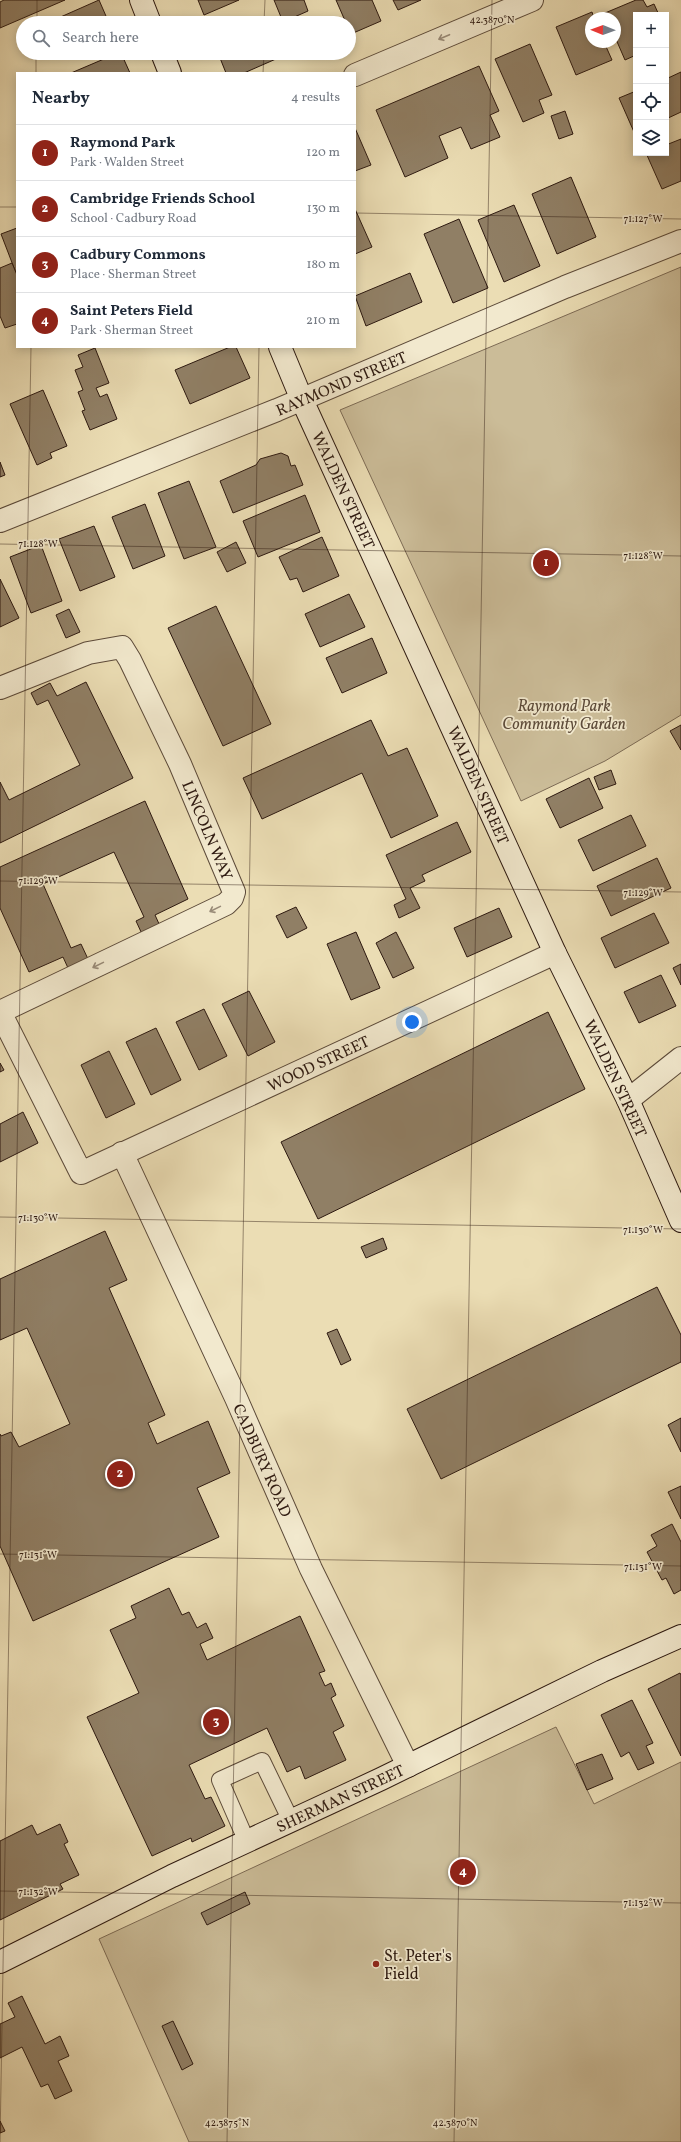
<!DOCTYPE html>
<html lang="en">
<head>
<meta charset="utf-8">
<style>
  :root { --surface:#fff; --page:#f2f2f3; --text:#1f2937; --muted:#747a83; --line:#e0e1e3; --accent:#8f2418 }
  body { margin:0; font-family:Vollkorn,serif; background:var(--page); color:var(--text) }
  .controls { position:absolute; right:12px; top:12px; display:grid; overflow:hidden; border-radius:0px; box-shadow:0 2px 10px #0003 }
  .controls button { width:36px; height:36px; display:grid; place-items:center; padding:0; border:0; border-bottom:1px solid var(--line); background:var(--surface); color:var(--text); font:20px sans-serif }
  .compass { position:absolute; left:585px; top:12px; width:36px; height:36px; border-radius:50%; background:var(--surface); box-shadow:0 2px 10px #0003; rotate:271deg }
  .you { position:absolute; left:412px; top:1022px; width:14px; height:14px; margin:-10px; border:3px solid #fff; border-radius:50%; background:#1a73e8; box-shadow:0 0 0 6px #1a73e833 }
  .badge { display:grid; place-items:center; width:26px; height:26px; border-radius:50%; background:var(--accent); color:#fff; font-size:13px; font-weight:700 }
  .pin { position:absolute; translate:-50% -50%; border:2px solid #fff; box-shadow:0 1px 4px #0006 }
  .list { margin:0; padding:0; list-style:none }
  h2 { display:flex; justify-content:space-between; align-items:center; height:52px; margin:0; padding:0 16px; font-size:17px }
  h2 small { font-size:13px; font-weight:400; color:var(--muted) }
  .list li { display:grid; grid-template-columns:26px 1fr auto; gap:12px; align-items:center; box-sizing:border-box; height:56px; padding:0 16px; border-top:1px solid var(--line) }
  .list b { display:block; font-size:15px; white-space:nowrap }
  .list p { margin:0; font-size:13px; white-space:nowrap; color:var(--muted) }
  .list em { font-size:13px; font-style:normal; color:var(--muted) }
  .icon { flex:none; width:22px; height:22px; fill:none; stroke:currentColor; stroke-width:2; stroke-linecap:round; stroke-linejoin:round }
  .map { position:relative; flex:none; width:681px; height:2142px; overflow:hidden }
  .search { position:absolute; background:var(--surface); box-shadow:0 2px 10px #0003; left:16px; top:16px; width:340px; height:44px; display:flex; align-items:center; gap:10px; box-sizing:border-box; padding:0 14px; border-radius:22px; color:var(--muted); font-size:15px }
  .panel { position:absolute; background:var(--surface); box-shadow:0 2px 10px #0003; left:16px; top:72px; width:340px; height:276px; border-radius:0px }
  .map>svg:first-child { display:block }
  .green { fill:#cbbc98; stroke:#7c6a54 }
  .building { fill:#907f65; stroke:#2d1910 }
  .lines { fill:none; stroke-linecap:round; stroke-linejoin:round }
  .lane-casing { stroke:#5c4a39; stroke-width:18 }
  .street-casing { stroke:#5c4a39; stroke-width:24 }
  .secondary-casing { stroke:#2d1910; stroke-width:24 }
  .lane { stroke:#f2e9ce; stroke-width:16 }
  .street { stroke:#f2e9ce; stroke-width:22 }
  .secondary { stroke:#f2e9ce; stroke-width:22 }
  .oneway { stroke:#998b78 }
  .ticks { fill:none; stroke:#2d1910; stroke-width:1; stroke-opacity:0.45 }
  .poi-dot { fill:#8f2418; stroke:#f2e9ce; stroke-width:1.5 }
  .labels { text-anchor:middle; stroke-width:3.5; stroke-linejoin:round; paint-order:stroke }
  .street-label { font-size:16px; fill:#2d1910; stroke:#f2e9ce }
  .park-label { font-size:16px; font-style:italic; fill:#5c4a39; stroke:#f2e9ce }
  .poi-label { font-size:16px; fill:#2d1910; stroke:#f2e9ce; text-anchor:start }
  .ticks-label { font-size:10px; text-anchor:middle; fill:#2d1910; stroke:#f2e9ce; stroke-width:3.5; stroke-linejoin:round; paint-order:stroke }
</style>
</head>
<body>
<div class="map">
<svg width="681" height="2142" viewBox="0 0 681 2142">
  <rect width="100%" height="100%" fill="#ebddb4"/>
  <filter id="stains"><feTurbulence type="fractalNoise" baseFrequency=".005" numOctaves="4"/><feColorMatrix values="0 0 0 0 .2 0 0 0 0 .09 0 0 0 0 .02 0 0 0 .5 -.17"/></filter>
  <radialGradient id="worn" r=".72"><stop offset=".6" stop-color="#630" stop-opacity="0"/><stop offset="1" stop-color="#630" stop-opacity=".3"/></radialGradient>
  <g class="green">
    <path d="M 681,267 L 681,715 L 605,761 L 521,801 L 340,410 Z"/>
    <path d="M 556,1727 L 594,1804 L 681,1762 L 681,2142 L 189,2142 L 99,1939 Z"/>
  </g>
  <g class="building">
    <path d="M 4,0 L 65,0 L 0,28 L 0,2 Z"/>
    <path d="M 99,0 L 109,23 L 47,23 Z"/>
    <path d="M 198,0 L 239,0 L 204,15 Z"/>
    <path d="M 274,0 L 304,0 L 308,11 L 283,22 Z"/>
    <path d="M 336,0 L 372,0 L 381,21 L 351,34 L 349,23 L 346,23 Z"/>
    <path d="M 393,0 L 421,0 L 398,10 Z"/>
    <path d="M 636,0 L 643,0 L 647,7 L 654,4 L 659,15 L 636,15 L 636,55 L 625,60 L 615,37 L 615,18 L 607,18 L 605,13 Z"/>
    <path d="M 592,12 L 594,18 L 591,18 L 591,42 L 604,42 L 612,60 L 576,75 L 556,27 Z"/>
    <path d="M 530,44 L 552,95 L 539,100 L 544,113 L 523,122 L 495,59 Z"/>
    <path d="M 118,53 L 121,53 L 130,73 L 71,73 Z"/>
    <path d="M 218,53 L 285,53 L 285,55 L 244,73 L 226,73 Z"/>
    <path d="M 479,66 L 499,111 L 490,115 L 500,137 L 471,149 L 461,127 L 439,136 L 448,158 L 405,177 L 376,110 Z"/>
    <path d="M 681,72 L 681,112 L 666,119 L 666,79 Z"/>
    <path d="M 636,91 L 636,131 L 634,132 L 619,98 Z"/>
    <path d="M 565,111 L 573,134 L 559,139 L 551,116 Z"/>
    <path d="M 355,128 L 371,165 L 355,171 Z"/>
    <path d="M 681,139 L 681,181 L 662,189 L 646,153 L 666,153 L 666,145 Z"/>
    <path d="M 571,177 L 596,237 L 557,254 L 532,194 Z"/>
    <path d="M 514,205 L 540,266 L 504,282 L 478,220 Z"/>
    <path d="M 355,209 L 372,247 L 355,254 Z"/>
    <path d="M 459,219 L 488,288 L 453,303 L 424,234 Z"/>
    <path d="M 17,228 L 17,273 L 16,273 L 1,234 Z"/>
    <path d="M 12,263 L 17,275 L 17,324 L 5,328 L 0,316 L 0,268 Z"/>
    <path d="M 410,273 L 422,302 L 366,326 L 355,296 Z"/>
    <path d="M 230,347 L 236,347 L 250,378 L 190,404 L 175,370 Z"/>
    <path d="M 95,348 L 109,383 L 96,388 L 100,397 L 107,394 L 117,419 L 90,430 L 82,411 L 85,410 L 78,392 L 83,390 L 75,370 L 83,367 L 78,355 Z"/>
    <path d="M 43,390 L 67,446 L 50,453 L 52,458 L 37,465 L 10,404 Z"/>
    <path d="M 281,453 L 288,456 L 291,466 L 295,465 L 303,485 L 233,513 L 220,481 L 256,465 L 260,459 Z"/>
    <path d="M 0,462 L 5,475 L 0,477 Z"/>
    <path d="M 189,481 L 216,547 L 184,559 L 158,493 Z"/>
    <path d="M 305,495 L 320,532 L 258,557 L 243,521 Z"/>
    <path d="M 145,504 L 165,556 L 133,569 L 112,517 Z"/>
    <path d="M 94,526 L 115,577 L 80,591 L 59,539 Z"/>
    <path d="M 322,537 L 339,576 L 303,592 L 297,578 L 290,580 L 279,557 Z"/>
    <path d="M 236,542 L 246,563 L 227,572 L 217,552 Z"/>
    <path d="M 41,545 L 62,601 L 31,613 L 10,557 Z"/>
    <path d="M 0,579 L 19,618 L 0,627 Z"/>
    <path d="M 349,594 L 365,627 L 320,647 L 305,614 Z"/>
    <path d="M 216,606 L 271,724 L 223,746 L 168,628 Z"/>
    <path d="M 69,609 L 80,632 L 66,638 L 56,615 Z"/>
    <path d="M 372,638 L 387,673 L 342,693 L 326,658 Z"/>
    <path d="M 86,682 L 133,778 L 0,843 L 0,782 L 9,800 L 80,765 L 48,700 L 37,705 L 31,693 L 50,683 L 57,696 Z"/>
    <path d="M 371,720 L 388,756 L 407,748 L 438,816 L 391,838 L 362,773 L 262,819 L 243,778 Z"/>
    <path d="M 681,725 L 681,750 L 670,731 Z"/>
    <path d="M 611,770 L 616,784 L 599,790 L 594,777 Z"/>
    <path d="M 589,778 L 603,808 L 560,828 L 546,799 Z"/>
    <path d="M 145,801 L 188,899 L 155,915 L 160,926 L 142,934 L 136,921 L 144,917 L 114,852 L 43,884 L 71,948 L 81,944 L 88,959 L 68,968 L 63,957 L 29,972 L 0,908 L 0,867 Z"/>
    <path d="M 631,815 L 646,846 L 593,871 L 578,840 Z"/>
    <path d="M 457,822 L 471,852 L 422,875 L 425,881 L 410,888 L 420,908 L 399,918 L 394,905 L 406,899 L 386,855 Z"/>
    <path d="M 657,858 L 671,888 L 611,916 L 597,886 Z"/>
    <path d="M 296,907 L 307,928 L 287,938 L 276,916 Z"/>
    <path d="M 499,908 L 512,937 L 467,957 L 454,928 Z"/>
    <path d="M 654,913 L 669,943 L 615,968 L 601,938 Z"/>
    <path d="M 356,932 L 380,988 L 351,1000 L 327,944 Z"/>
    <path d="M 396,932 L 414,968 L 393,978 L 376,943 Z"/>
    <path d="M 681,964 L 681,985 L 673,968 Z"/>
    <path d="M 661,975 L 676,1006 L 639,1023 L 624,992 Z"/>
    <path d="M 249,991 L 275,1042 L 248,1056 L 222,1004 Z"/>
    <path d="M 204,1009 L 227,1056 L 199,1070 L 176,1022 Z"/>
    <path d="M 548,1012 L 585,1089 L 318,1219 L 281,1142 Z"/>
    <path d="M 156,1028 L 181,1080 L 151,1095 L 126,1042 Z"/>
    <path d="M 109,1051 L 135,1104 L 106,1118 L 81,1065 Z"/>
    <path d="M 0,1063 L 4,1070 L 0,1072 Z"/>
    <path d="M 23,1112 L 38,1143 L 0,1162 L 0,1124 Z"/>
    <path d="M 105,1231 L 127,1280 L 109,1288 L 165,1415 L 148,1423 L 157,1444 L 208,1421 L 230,1473 L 197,1488 L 219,1537 L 33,1621 L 0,1546 L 0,1434 L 1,1436 L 11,1432 L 19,1447 L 70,1424 L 27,1328 L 0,1340 L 0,1279 Z"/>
    <path d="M 383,1238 L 387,1249 L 366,1258 L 361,1247 Z"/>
    <path d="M 657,1287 L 681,1335 L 681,1362 L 441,1479 L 407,1409 Z"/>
    <path d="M 337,1329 L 351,1360 L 341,1365 L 327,1333 Z"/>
    <path d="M 681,1418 L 681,1452 L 668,1425 Z"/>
    <path d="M 681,1486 L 681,1519 L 668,1492 Z"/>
    <path d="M 672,1524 L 681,1542 L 681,1590 L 674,1594 L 666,1578 L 662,1580 L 647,1552 L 657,1546 L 651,1535 Z"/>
    <path d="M 169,1588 L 182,1615 L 189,1612 L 197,1628 L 206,1623 L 213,1638 L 200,1644 L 207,1660 L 300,1616 L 325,1671 L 319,1673 L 325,1686 L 331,1683 L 336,1695 L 331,1698 L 344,1726 L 333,1732 L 346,1760 L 305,1779 L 300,1766 L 287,1772 L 267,1728 L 189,1765 L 205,1799 L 211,1797 L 225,1826 L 192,1842 L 191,1838 L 152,1856 L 87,1717 L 139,1693 L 110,1630 L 136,1618 L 131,1606 Z"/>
    <path d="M 680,1673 L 681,1675 L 681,1756 L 648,1689 Z"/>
    <path d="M 632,1700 L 653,1743 L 646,1746 L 654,1763 L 638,1770 L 629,1752 L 621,1757 L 601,1715 Z"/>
    <path d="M 602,1754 L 613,1779 L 587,1790 L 576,1764 Z"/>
    <path d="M 60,1824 L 68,1842 L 64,1844 L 79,1875 L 60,1884 L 63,1889 L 0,1920 L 0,1841 L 32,1825 L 37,1835 Z"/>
    <path d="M 245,1892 L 250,1904 L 207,1925 L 201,1913 Z"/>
    <path d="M 22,1996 L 45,2044 L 60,2036 L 69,2056 L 58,2061 L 72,2091 L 55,2099 L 48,2084 L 41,2087 L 22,2047 L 0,2058 L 0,2024 L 15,2017 L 8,2003 Z"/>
    <path d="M 173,2021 L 193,2064 L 182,2070 L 162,2026 Z"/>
    <path d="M 0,2121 L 5,2131 L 0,2133 Z"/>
  </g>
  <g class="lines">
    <defs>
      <path id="lane" d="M 247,1842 L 220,1780 L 262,1761 L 291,1821"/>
      <g id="street">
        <path d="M 355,75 L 532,0"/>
        <path d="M 0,521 L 277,410 L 565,287 L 681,241"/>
        <path d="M 0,688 L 88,653 L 122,647 L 130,660 L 180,764 L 234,892 L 232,898 L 226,904 L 0,1012"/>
        <path d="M 0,1012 L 81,1173 L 555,953"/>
        <path d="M 628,1100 L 681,1058"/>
        <path d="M 122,1153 L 236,1398 L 311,1569 L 408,1766"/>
      </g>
      <g id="secondary">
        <path d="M 141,0 L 150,23"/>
        <path d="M 162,53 L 170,73"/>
        <path d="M 280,347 L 302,400 L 555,953 L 628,1100 L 681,1221"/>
        <path d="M 0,1962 L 172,1876 L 381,1779 L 602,1671 L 681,1636"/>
      </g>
    </defs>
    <use href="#lane" class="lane-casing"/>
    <use href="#street" class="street-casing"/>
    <use href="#secondary" class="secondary-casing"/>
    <use href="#lane" class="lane"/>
    <use href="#street" class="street"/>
    <use href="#secondary" class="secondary"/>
  </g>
  <defs><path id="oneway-shaft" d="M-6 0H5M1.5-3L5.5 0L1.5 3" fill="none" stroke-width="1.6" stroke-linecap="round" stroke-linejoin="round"/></defs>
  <g class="oneway">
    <use href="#oneway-shaft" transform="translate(444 37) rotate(157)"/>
    <use href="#oneway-shaft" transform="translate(215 909) rotate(154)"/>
    <use href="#oneway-shaft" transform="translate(98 965) rotate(154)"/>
  </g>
  <path class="ticks" d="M 37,23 L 37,0M 264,23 L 265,0M 36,73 L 36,53M 263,73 L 264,53M 0,207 L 17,207M 355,213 L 681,219M 0,544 L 681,556M 0,881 L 681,892M 0,1217 L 681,1229M 0,1554 L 681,1566M 0,1891 L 681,1903M 0,2142 L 31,347M 227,2142 L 259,347M 454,2142 L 492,0"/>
  <circle class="poi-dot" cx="376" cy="1964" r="4"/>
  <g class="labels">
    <g class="street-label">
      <text transform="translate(341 383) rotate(-23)" y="6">RAYMOND STREET</text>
      <text transform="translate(344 490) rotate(65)" y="6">WALDEN STREET</text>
      <text transform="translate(479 785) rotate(66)" y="6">WALDEN STREET</text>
      <text transform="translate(208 830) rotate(67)" y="6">LINCOLN WAY</text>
      <text transform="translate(318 1063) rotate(-25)" y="6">WOOD STREET</text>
      <text transform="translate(616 1078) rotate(65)" y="6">WALDEN STREET</text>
      <text transform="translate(263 1460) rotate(66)" y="6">CADBURY ROAD</text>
      <text transform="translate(340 1798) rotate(-25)" y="6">SHERMAN STREET</text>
    </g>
    <g class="park-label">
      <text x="564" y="711">Raymond Park<tspan x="564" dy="18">Community Garden</tspan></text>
    </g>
    <g class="poi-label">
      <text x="384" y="1961">St. Peter's<tspan x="384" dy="18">Field</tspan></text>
    </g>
  </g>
  <g class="ticks-label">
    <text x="492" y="23">42.3870°N</text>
    <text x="643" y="222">71.127°W</text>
    <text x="38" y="547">71.128°W</text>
    <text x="643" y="559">71.128°W</text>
    <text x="38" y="884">71.129°W</text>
    <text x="643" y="896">71.129°W</text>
    <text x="38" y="1221">71.130°W</text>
    <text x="643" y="1233">71.130°W</text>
    <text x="38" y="1558">71.131°W</text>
    <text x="643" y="1570">71.131°W</text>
    <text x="38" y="1895">71.132°W</text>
    <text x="643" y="1906">71.132°W</text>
    <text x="227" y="2126">42.3875°N</text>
    <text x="455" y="2126">42.3870°N</text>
  </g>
  <rect width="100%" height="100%" filter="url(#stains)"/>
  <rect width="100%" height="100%" fill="url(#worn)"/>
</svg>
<div class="controls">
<button>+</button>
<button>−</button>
<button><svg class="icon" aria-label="locate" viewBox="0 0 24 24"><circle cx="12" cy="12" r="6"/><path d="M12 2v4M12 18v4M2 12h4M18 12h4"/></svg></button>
<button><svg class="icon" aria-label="layers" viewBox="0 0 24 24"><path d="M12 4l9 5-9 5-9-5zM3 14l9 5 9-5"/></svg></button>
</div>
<svg class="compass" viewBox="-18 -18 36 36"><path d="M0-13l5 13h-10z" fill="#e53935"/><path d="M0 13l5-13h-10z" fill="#747a83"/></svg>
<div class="you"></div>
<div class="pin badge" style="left:546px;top:563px">1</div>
<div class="pin badge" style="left:120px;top:1474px">2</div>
<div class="pin badge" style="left:216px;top:1722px">3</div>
<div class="pin badge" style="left:463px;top:1872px">4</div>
<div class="search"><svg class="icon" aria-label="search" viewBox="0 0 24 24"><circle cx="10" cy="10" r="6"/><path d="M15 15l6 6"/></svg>Search here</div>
<section class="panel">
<h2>Nearby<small>4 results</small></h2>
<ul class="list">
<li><span class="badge">1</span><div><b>Raymond Park</b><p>Park · Walden Street</p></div><em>120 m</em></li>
<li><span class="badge">2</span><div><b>Cambridge Friends School</b><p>School · Cadbury Road</p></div><em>130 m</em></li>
<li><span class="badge">3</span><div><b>Cadbury Commons</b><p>Place · Sherman Street</p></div><em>180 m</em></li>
<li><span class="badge">4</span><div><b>Saint Peters Field</b><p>Park · Sherman Street</p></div><em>210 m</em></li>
</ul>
</section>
</div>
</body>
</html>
